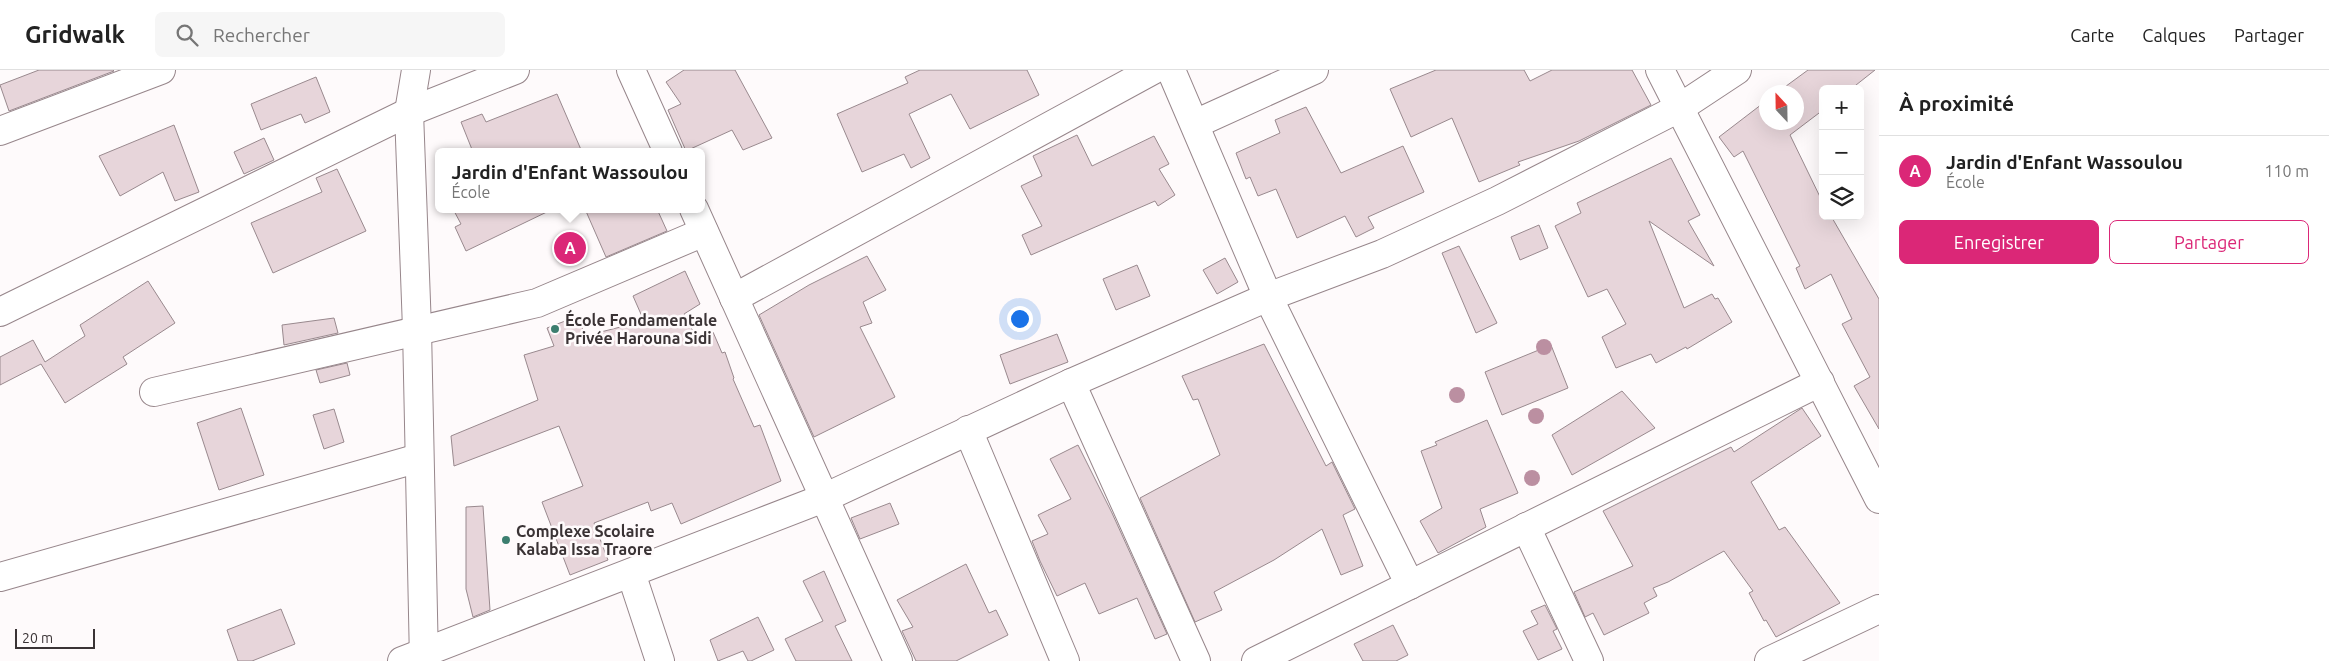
<!DOCTYPE html>
<html lang="fr">
<head>
<meta charset="utf-8">
<style>
  :root { --surface:#fff; --page:#f6f6f6; --text:#222; --muted:#767676; --line:#e0e0e0; --accent:#db2777 }
  body { margin:0; font-family:Ubuntu,sans-serif; background:var(--page); color:var(--text) }
  .controls { position:absolute; right:15px; top:15px; display:grid; overflow:hidden; border-radius:8px; box-shadow:0 5px 20px #0002 }
  .controls button { width:45px; height:45px; display:grid; place-items:center; padding:0; border:0; border-bottom:1px solid var(--line); background:var(--surface); color:var(--text); font:25px sans-serif }
  .compass { position:absolute; left:1759px; top:15px; width:45px; height:45px; border-radius:50%; background:var(--surface); box-shadow:0 5px 20px #0002; rotate:338deg }
  .scale { position:absolute; left:15px; bottom:12px; width:80px; box-sizing:border-box; padding-left:5px; border:2px solid #3a3335; border-top:0; font-size:14px; line-height:18px; white-space:nowrap; color:#3a3335; -webkit-text-stroke:4px #fefafb; paint-order:stroke }
  .you { position:absolute; left:1019px; top:248px; width:18px; height:18px; margin:-12px; border:4px solid #fff; border-radius:50%; background:#1a73e8; box-shadow:0 0 0 8px #1a73e833 }
  .badge { display:grid; place-items:center; width:32px; height:32px; border-radius:50%; background:var(--accent); color:#fff; font-size:16px; font-weight:700 }
  .pin { position:absolute; translate:-50% -50%; border:2px solid #fff; box-shadow:0 1px 5px #0006 }
  .popup { position:absolute; left:435px; top:78px; width:270px; height:65px; box-sizing:border-box; display:grid; place-content:center; border-radius:8px; background:var(--surface); filter:drop-shadow(0 1px 4px #0005); font-size:16px; white-space:nowrap; color:var(--muted) }
  .popup b { font-size:19px; color:var(--text) }
  .popup::after { content:''; position:absolute; left:50%; top:100%; margin-left:-10px; border:10px solid transparent; border-top-color:var(--surface) }
  .list { margin:0; padding:0; list-style:none }
  h2 { display:flex; justify-content:space-between; align-items:center; height:65px; margin:0; padding:0 20px; font-size:21px }
  h2 small { font-size:16px; font-weight:400; color:var(--muted) }
  .list li { display:grid; grid-template-columns:32px 1fr auto; gap:15px; align-items:center; box-sizing:border-box; height:70px; padding:0 20px; border-top:1px solid var(--line) }
  .list b { display:block; font-size:19px; white-space:nowrap }
  .list p { margin:0; font-size:16px; white-space:nowrap; color:var(--muted) }
  .list em { font-size:16px; font-style:normal; color:var(--muted) }
  .actions { display:flex; gap:10px; padding:15px 20px }
  .actions a { flex:1; padding:11px 0; border:1px solid var(--accent); border-radius:8px; text-align:center; font-size:18px; color:var(--accent) }
  .actions .main { background:var(--accent); color:#fff }
  .icon { flex:none; width:28px; height:28px; fill:none; stroke:currentColor; stroke-width:2; stroke-linecap:round; stroke-linejoin:round }
  .map { position:relative; flex:none; width:1879px; height:591px; overflow:hidden }
  header { display:flex; align-items:center; gap:30px; box-sizing:border-box; height:70px; padding:0 25px; background:var(--surface); border-bottom:1px solid var(--line) }
  header strong { font-size:24px }
  nav { display:flex; gap:28px; margin-inline-start:auto; font-size:18px }
  .search { width:350px; height:45px; background:var(--page); display:flex; align-items:center; gap:12px; box-sizing:border-box; padding:0 18px; border-radius:8px; color:var(--muted); font-size:19px }
  main { display:flex }
  aside { flex:1; background:var(--surface) }
  .map>svg:first-child { display:block }
  .building { fill:#e7d5da; stroke:#99898e }
  .lines { fill:none; stroke-linecap:round; stroke-linejoin:round }
  .minor-casing { stroke:#97868b; stroke-width:30 }
  .minor { stroke:#fff; stroke-width:28 }
  .tree { fill:#bb8fa1 }
  .poi-dot { fill:#3c7e6f; stroke:#fefafb; stroke-width:2 }
  .labels { text-anchor:middle; stroke-width:5; stroke-linejoin:round; paint-order:stroke }
  .poi-label { font-size:16px; font-weight:bold; fill:#3a3335; stroke:#fefafb; text-anchor:start }
</style>
</head>
<body>
<header>
<strong>Gridwalk</strong>
<div class="search"><svg class="icon" aria-label="search" viewBox="0 0 24 24"><circle cx="10" cy="10" r="6"/><path d="M15 15l6 6"/></svg>Rechercher</div>
<nav><a>Carte</a><a>Calques</a><a>Partager</a></nav>
</header>
<main>
<div class="map">
<svg width="1879" height="591" viewBox="0 0 1879 591">
  <rect width="100%" height="100%" fill="#fefafb"/>
  <g class="building">
    <path d="M 39,0 L 113,0 L 114,1 L 9,41 L 0,15 Z"/>
    <path d="M 684,0 L 735,0 L 772,68 L 743,80 L 732,60 L 686,81 L 668,40 L 681,34 L 666,12 Z"/>
    <path d="M 920,0 L 1027,0 L 1039,25 L 970,59 L 951,24 L 909,44 L 930,88 L 911,98 L 904,84 L 862,102 L 837,44 L 908,13 L 905,7 Z"/>
    <path d="M 1436,0 L 1524,0 L 1530,11 L 1552,0 L 1632,0 L 1651,35 L 1579,71 L 1518,92 L 1520,95 L 1479,112 L 1452,48 L 1411,67 L 1390,19 Z"/>
    <path d="M 1808,0 L 1875,0 L 1851,19 L 1823,19 L 1823,40 L 1790,65 L 1823,133 L 1823,146 L 1831,146 L 1879,229 L 1879,359 L 1854,316 L 1870,307 L 1842,254 L 1852,249 L 1831,204 L 1805,219 L 1796,198 L 1800,196 L 1743,81 L 1734,87 L 1719,67 L 1766,31 L 1766,52 L 1796,52 L 1796,22 L 1778,22 Z"/>
    <path d="M 316,7 L 330,42 L 305,53 L 301,44 L 261,60 L 251,34 Z"/>
    <path d="M 557,24 L 582,82 L 473,82 L 461,52 L 482,44 L 486,52 Z"/>
    <path d="M 1306,37 L 1341,103 L 1403,76 L 1424,122 L 1368,147 L 1374,158 L 1356,167 L 1345,146 L 1297,168 L 1276,119 L 1258,126 L 1250,107 L 1246,109 L 1236,83 L 1280,63 L 1275,50 Z"/>
    <path d="M 174,55 L 199,122 L 175,131 L 163,102 L 120,126 L 99,86 Z"/>
    <path d="M 1077,65 L 1092,96 L 1154,66 L 1169,94 L 1159,99 L 1175,125 L 1158,136 L 1155,131 L 1031,185 L 1022,165 L 1042,156 L 1021,116 L 1042,106 L 1033,86 Z"/>
    <path d="M 264,68 L 274,90 L 244,104 L 234,82 Z"/>
    <path d="M 1671,88 L 1700,145 L 1688,151 L 1714,196 L 1649,151 L 1684,238 L 1712,224 L 1715,229 L 1718,228 L 1732,252 L 1687,279 L 1686,277 L 1656,293 L 1651,284 L 1616,298 L 1602,267 L 1626,254 L 1607,219 L 1588,227 L 1555,156 L 1581,143 L 1577,133 Z"/>
    <path d="M 337,99 L 366,161 L 273,203 L 251,153 L 322,122 L 316,108 Z"/>
    <path d="M 453,139 L 553,139 L 466,181 L 455,157 L 461,154 Z"/>
    <path d="M 585,139 L 657,139 L 667,161 L 606,187 Z"/>
    <path d="M 1539,155 L 1548,178 L 1520,190 L 1511,167 Z"/>
    <path d="M 1459,176 L 1497,253 L 1476,263 L 1442,183 Z"/>
    <path d="M 867,186 L 886,220 L 863,232 L 872,253 L 860,257 L 895,327 L 814,367 L 759,245 L 809,215 Z"/>
    <path d="M 1225,188 L 1238,212 L 1217,224 L 1203,200 Z"/>
    <path d="M 1137,195 L 1150,226 L 1116,240 L 1103,209 Z"/>
    <path d="M 685,201 L 700,234 L 684,244 L 697,269 L 713,262 L 722,283 L 725,282 L 734,308 L 733,309 L 754,357 L 760,355 L 781,411 L 681,454 L 672,433 L 651,441 L 648,432 L 594,453 L 608,490 L 570,505 L 542,432 L 583,416 L 559,356 L 454,396 L 451,366 L 538,330 L 524,285 L 554,276 L 547,258 L 578,246 L 585,266 L 644,251 L 633,226 Z"/>
    <path d="M 148,211 L 175,253 L 123,287 L 127,294 L 65,333 L 41,294 L 0,315 L 0,287 L 33,270 L 45,292 L 85,266 L 80,255 Z"/>
    <path d="M 334,248 L 338,263 L 284,275 L 282,255 Z"/>
    <path d="M 1057,264 L 1068,292 L 1010,314 L 1000,285 Z"/>
    <path d="M 1264,274 L 1326,396 L 1332,392 L 1355,439 L 1343,445 L 1363,496 L 1341,505 L 1322,459 L 1274,490 L 1214,522 L 1222,540 L 1195,552 L 1140,428 L 1220,385 L 1198,329 L 1193,330 L 1182,306 Z"/>
    <path d="M 1551,275 L 1568,318 L 1502,345 L 1485,302 Z"/>
    <path d="M 347,293 L 350,305 L 320,313 L 316,300 Z"/>
    <path d="M 1622,321 L 1655,358 L 1572,405 L 1552,365 Z"/>
    <path d="M 241,338 L 264,405 L 219,420 L 197,353 Z"/>
    <path d="M 1802,338 L 1821,366 L 1751,412 L 1779,460 L 1785,457 L 1840,533 L 1776,567 L 1766,550 L 1764,551 L 1749,523 L 1753,521 L 1724,481 L 1668,512 L 1653,518 L 1657,526 L 1644,533 L 1649,543 L 1604,565 L 1593,543 L 1585,547 L 1574,522 L 1633,496 L 1603,441 L 1731,377 L 1734,382 Z"/>
    <path d="M 334,339 L 344,372 L 324,379 L 313,345 Z"/>
    <path d="M 1487,350 L 1518,423 L 1480,439 L 1486,457 L 1438,483 L 1420,451 L 1442,438 L 1421,381 L 1437,375 L 1435,372 Z"/>
    <path d="M 1078,375 L 1112,443 L 1167,564 L 1155,569 L 1137,528 L 1099,544 L 1085,513 L 1057,526 L 1040,491 L 1032,471 L 1048,464 L 1038,445 L 1071,429 L 1050,389 Z"/>
    <path d="M 890,433 L 899,454 L 860,469 L 851,448 Z"/>
    <path d="M 483,436 L 490,540 L 473,547 L 466,519 L 466,437 Z"/>
    <path d="M 966,494 L 989,543 L 996,540 L 1008,565 L 956,591 L 916,591 L 902,561 L 913,557 L 897,530 Z"/>
    <path d="M 824,501 L 846,551 L 835,556 L 852,591 L 796,591 L 785,569 L 823,551 L 803,511 Z"/>
    <path d="M 1545,535 L 1557,559 L 1553,561 L 1562,579 L 1538,590 L 1523,561 L 1538,554 L 1531,541 Z"/>
    <path d="M 281,539 L 295,574 L 252,591 L 238,591 L 227,560 Z"/>
    <path d="M 758,547 L 774,580 L 751,591 L 748,591 L 743,581 L 718,591 L 710,570 Z"/>
    <path d="M 1393,555 L 1408,585 L 1396,591 L 1363,591 L 1354,574 Z"/>
  </g>
  <g class="lines">
    <defs>
      <g id="minor">
        <path d="M 416,0 L 409,42 L 417,259 L 424,591"/>
        <path d="M 631,0 L 668,82"/>
        <path d="M 1171,0 L 1268,227 L 1410,515"/>
        <path d="M 1660,0 L 1879,429"/>
        <path d="M 1195,54 L 1314,0"/>
        <path d="M 0,61 L 161,0"/>
        <path d="M 694,139 L 898,591"/>
        <path d="M 734,228 L 1153,0"/>
        <path d="M 0,242 L 409,42 L 515,0"/>
        <path d="M 1071,313 L 1196,591"/>
        <path d="M 154,322 L 537,233 L 704,162"/>
        <path d="M 968,360 L 1065,591"/>
        <path d="M 1526,457 L 1589,591"/>
        <path d="M 631,503 L 660,591"/>
        <path d="M 0,507 L 419,388"/>
        <path d="M 402,591 L 824,428 L 1071,313 L 1268,227 L 1382,184 L 1497,131 L 1681,37 L 1737,0"/>
        <path d="M 1256,591 L 1820,312"/>
        <path d="M 1769,591 L 1879,539"/>
      </g>
    </defs>
    <use href="#minor" class="minor-casing"/>
    <use href="#minor" class="minor"/>
  </g>
  <g class="tree">
    <circle cx="1544" cy="277" r="8"/>
    <circle cx="1457" cy="325" r="8"/>
    <circle cx="1536" cy="346" r="8"/>
    <circle cx="1532" cy="408" r="8"/>
  </g>
  <g class="poi-dot">
    <circle cx="555" cy="259" r="5"/>
    <circle cx="506" cy="470" r="5"/>
  </g>
  <g class="labels">
    <g class="poi-label">
      <text x="565" y="256">École Fondamentale<tspan x="565" dy="18">Privée Harouna Sidi</tspan></text>
      <text x="516" y="467">Complexe Scolaire<tspan x="516" dy="18">Kalaba Issa Traore</tspan></text>
    </g>
  </g>
</svg>
<div class="controls">
<button>+</button>
<button>−</button>
<button><svg class="icon" aria-label="layers" viewBox="0 0 24 24"><path d="M12 4l9 5-9 5-9-5zM3 14l9 5 9-5"/></svg></button>
</div>
<svg class="compass" viewBox="-18 -18 36 36"><path d="M0-13l5 13h-10z" fill="#e53935"/><path d="M0 13l5-13h-10z" fill="#767676"/></svg>
<div class="scale">20 m</div>
<div class="you"></div>
<div class="pin badge" style="left:570px;top:178px">A</div>
<div class="popup"><b>Jardin d'Enfant Wassoulou</b>École</div>
</div>
<aside>
<h2>À proximité<small></small></h2>
<ul class="list">
<li><span class="badge">A</span><div><b>Jardin d'Enfant Wassoulou</b><p>École</p></div><em>110 m</em></li>
</ul>
<div class="actions"><a class="main">Enregistrer</a><a>Partager</a></div>
</aside>
</main>
</body>
</html>
